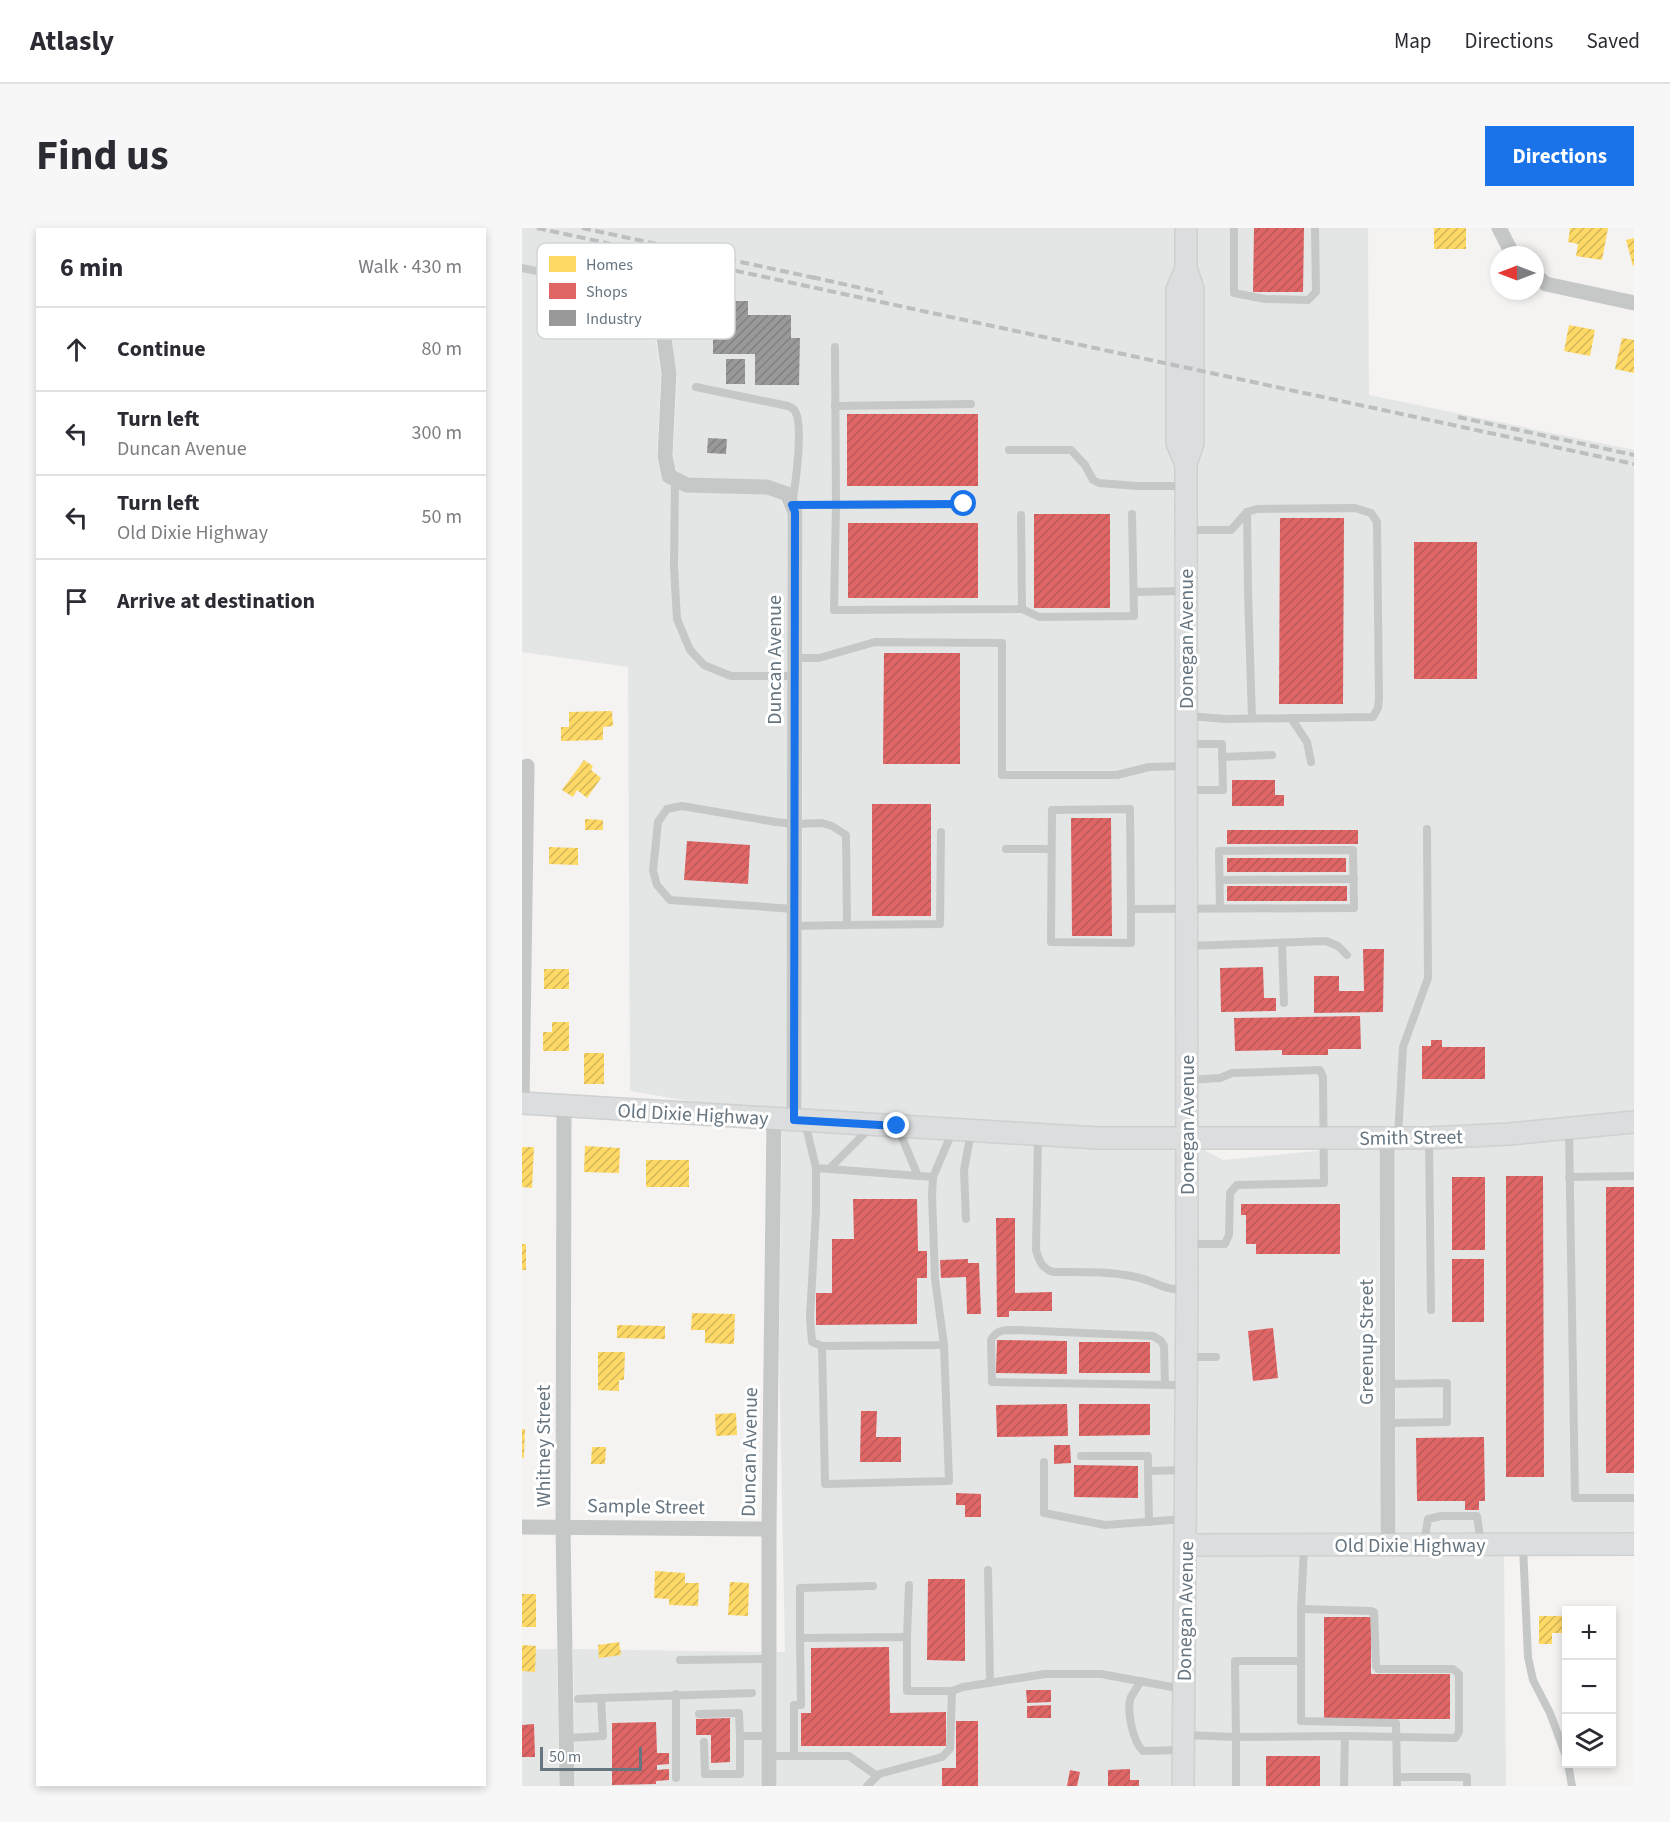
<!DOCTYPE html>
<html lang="en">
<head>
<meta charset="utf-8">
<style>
  :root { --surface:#fff; --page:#f7f7f7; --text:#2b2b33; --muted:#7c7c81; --line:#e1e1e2; --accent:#1a73e8 }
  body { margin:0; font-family:"Source Sans 3",sans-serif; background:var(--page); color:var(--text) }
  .controls { position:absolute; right:18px; bottom:18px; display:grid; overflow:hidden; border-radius:0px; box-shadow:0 3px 9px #0003 }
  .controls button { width:54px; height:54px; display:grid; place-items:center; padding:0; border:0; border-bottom:2px solid var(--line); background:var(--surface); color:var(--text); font:30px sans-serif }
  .compass { position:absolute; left:968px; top:18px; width:54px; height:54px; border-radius:50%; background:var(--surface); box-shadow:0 3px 9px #0003; rotate:270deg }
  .scale { position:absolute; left:18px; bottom:15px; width:102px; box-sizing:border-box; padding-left:6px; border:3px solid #667580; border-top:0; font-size:16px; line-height:21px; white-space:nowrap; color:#667580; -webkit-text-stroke:4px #fff; paint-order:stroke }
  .stop { position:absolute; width:18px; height:18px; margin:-14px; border:4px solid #1a73e8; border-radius:50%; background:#fff }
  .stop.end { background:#1a73e8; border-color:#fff; box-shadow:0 2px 6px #0008 }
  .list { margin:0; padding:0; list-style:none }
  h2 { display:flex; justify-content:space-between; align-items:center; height:78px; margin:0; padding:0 24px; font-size:26px }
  h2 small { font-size:20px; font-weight:400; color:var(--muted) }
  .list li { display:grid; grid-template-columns:39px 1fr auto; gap:18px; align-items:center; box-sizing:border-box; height:84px; padding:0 24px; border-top:2px solid var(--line) }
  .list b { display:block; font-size:22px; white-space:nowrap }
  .list p { margin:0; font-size:20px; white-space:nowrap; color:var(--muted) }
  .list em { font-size:20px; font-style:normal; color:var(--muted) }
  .icon { flex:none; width:33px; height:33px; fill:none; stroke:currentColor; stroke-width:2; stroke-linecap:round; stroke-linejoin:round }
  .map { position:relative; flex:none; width:1112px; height:1558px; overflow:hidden; border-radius:0px }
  header { display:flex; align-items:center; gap:36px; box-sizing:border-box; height:84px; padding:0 30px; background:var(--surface); border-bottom:2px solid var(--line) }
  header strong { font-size:28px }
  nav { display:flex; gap:33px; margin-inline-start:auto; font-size:21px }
  .intro { display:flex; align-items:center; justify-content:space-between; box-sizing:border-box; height:144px; padding:0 36px }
  h1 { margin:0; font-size:42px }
  .button { padding:15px 27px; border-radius:0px; background:var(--accent); color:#fff; font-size:21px; font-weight:700 }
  main { display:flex; gap:36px; padding:0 36px }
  aside { flex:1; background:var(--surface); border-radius:0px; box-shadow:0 3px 9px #0003 }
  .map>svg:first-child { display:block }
  .built { fill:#e4e5e5 }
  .homes { fill:url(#homes-hatch) }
  .shops { fill:url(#shops-hatch) }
  .industry { fill:url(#industry-hatch) }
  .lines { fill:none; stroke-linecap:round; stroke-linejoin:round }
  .secondary-casing { stroke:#cfd0d0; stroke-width:24 }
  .lane { stroke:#c6c8c8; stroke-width:8 }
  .street { stroke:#c6c8c8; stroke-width:15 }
  .secondary { stroke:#dcddde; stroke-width:21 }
  .rail { stroke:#bdbebf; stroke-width:4; stroke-dasharray:9 4.5; stroke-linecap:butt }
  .route { stroke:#1a73e8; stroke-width:8 }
  .labels { text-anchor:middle; stroke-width:6; stroke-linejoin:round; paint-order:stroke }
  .street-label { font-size:20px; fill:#667580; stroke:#fff }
  .key { fill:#fff; stroke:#d1d6d9; stroke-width:1.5 }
  .key-label { font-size:16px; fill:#667580 }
</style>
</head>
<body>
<header>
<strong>Atlasly</strong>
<nav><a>Map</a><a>Directions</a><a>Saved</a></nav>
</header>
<div class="intro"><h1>Find us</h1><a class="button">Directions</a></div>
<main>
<aside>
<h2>6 min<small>Walk · 430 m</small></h2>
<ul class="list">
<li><svg class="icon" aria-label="ahead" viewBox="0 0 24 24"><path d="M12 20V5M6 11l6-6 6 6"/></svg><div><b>Continue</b></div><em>80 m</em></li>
<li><svg class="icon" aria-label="left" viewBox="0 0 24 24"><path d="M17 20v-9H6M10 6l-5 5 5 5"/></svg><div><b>Turn left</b><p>Duncan Avenue</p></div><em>300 m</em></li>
<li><svg class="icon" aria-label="left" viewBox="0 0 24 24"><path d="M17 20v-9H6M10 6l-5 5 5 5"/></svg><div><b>Turn left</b><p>Old Dixie Highway</p></div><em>50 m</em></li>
<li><svg class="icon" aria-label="arrive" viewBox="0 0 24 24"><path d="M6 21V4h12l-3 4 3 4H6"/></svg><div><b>Arrive at destination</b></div></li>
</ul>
</aside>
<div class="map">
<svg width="1112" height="1558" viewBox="0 0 1112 1558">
  <defs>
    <pattern id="homes-hatch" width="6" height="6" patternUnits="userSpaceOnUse" patternTransform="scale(1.5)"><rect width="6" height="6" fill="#ffd966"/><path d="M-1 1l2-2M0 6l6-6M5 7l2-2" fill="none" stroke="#d2b559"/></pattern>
    <pattern id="shops-hatch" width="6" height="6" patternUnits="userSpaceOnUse" patternTransform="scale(1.5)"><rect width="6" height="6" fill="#e06666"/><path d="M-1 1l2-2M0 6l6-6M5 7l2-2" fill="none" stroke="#b95959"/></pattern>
    <pattern id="industry-hatch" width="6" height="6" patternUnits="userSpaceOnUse" patternTransform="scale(1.5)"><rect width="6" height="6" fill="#999"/><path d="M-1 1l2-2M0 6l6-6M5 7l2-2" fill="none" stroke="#818182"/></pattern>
  </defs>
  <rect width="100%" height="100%" fill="#f4f3f2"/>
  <g class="built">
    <path d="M 0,0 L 656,0 L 657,903 L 575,903 L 280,885 L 281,284 L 272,263 L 167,250 L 154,243 L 151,227 L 155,145 L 148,103 L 123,76 L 112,85 L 133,108 L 139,145 L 135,227 L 139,249 L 143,254 L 243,266 L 258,272 L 265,285 L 265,884 L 220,882 L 108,863 L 106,439 L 0,424 Z"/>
    <path d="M 672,0 L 846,0 L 847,167 L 1112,222 L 1112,886 L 986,899 L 673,903 Z"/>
    <path d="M 260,898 L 673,917 L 701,932 L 857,917 L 858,1310 L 671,1310 L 653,1558 L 255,1558 L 255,1424 L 263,1424 L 257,1122 Z"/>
    <path d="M 1112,901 L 1112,1308 L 874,1310 L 873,917 Z"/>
    <path d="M 982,1323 L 984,1558 L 669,1558 L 671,1324 Z"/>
    <path d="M 35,1421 L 37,1558 L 0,1558 L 0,1422 Z"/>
    <path d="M 51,1421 L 239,1424 L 239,1558 L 53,1558 Z"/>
  </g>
  <g class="homes">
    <rect x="912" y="0" width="32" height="21"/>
    <path d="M 1048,0 L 1086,0 L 1080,32 L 1054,28 L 1056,16 L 1046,14 Z"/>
    <path d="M 1112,10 L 1112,38 L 1111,38 L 1104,12 Z"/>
    <path d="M 1047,97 L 1073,102 L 1068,128 L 1042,123 Z"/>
    <path d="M 1100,110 L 1112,112 L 1112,145 L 1093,141 Z"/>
    <path d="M 90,483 L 91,498 L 81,499 L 81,512 L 39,513 L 39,499 L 47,499 L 47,484 Z"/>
    <path d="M 62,532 L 71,538 L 69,542 L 79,550 L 65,570 L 55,562 L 51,569 L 40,562 Z"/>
    <path d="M 63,591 L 81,592 L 81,602 L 63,602 Z"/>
    <path d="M 27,619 L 56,620 L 56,637 L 27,636 Z"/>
    <rect x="22" y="741" width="25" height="20"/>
    <path d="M 30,794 L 47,794 L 47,823 L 21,823 L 21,804 L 30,804 Z"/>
    <rect x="62" y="825" width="20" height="31"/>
    <path d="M 63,918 L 98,920 L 97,945 L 62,944 Z"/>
    <path d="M 0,919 L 12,919 L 10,960 L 0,959 Z"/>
    <rect x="124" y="932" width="43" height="27"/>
    <rect x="0" y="1016" width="4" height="26"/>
    <path d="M 170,1085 L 213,1086 L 212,1116 L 183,1115 L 183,1102 L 169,1102 Z"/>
    <path d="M 95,1097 L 143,1098 L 143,1111 L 95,1110 Z"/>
    <path d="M 76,1124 L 103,1124 L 102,1152 L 97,1152 L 97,1163 L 76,1162 Z"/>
    <path d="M 214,1185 L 215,1207 L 194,1208 L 193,1186 Z"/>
    <path d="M 0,1201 L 3,1201 L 2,1230 L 0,1230 Z"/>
    <path d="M 70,1219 L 84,1219 L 83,1236 L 69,1236 Z"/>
    <path d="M 133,1343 L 163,1345 L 163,1355 L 177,1355 L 176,1378 L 147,1377 L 147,1371 L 132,1370 Z"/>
    <path d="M 208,1354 L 227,1355 L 226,1388 L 206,1387 Z"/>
    <rect x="0" y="1366" width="14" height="33"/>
    <path d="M 1017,1388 L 1044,1388 L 1044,1405 L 1030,1405 L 1030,1416 L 1017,1416 Z"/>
    <path d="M 97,1414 L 99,1427 L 77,1430 L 76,1417 Z"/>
    <path d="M 0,1417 L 14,1418 L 13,1444 L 0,1443 Z"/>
  </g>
  <g class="shops">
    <path d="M 732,0 L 782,0 L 781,64 L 731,64 Z"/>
    <rect x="325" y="186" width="131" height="72"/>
    <rect x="512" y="286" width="76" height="94"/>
    <path d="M 758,290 L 822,290 L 821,476 L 757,476 Z"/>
    <rect x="326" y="295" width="130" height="75"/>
    <rect x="892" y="314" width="63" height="137"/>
    <path d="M 362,425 L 438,425 L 438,536 L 361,536 Z"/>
    <path d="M 710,552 L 753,552 L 753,567 L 762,567 L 762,578 L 710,578 Z"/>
    <rect x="350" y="576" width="59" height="112"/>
    <path d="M 549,590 L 589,590 L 590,708 L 550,708 Z"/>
    <rect x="705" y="602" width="131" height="14"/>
    <path d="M 165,613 L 228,617 L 226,656 L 162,652 Z"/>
    <rect x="705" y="630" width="119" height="14"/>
    <rect x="705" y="658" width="120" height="15"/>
    <path d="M 841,721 L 862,721 L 861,784 L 792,785 L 792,748 L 817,748 L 817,763 L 842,763 Z"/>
    <path d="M 741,739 L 742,770 L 754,770 L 754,783 L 699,784 L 698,740 Z"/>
    <path d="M 838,788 L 839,821 L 806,821 L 806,827 L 760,827 L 760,822 L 713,823 L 712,790 Z"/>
    <path d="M 909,812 L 920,812 L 920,819 L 963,819 L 963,851 L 900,851 L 900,818 L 909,818 Z"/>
    <path d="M 984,948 L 1021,948 L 1022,1249 L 984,1249 Z"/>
    <rect x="930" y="949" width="33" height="73"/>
    <rect x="1084" y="959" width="28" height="286"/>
    <path d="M 331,971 L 395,971 L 396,1023 L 405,1023 L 405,1050 L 395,1050 L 395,1096 L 294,1097 L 294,1065 L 310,1065 L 310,1011 L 332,1011 Z"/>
    <path d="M 719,976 L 818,976 L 818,1026 L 734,1026 L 734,1016 L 724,1016 L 724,987 L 719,987 Z"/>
    <path d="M 474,990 L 493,990 L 493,1065 L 530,1064 L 530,1083 L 487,1083 L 487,1089 L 475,1089 Z"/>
    <path d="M 446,1031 L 446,1035 L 457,1035 L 459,1086 L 445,1086 L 444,1049 L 419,1050 L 418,1032 Z"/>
    <rect x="930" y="1031" width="32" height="63"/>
    <path d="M 751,1100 L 756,1150 L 731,1153 L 726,1103 Z"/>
    <path d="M 475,1112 L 545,1113 L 545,1146 L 474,1145 Z"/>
    <rect x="557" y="1114" width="71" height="31"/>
    <path d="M 545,1176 L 546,1208 L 475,1209 L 474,1177 Z"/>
    <path d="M 557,1176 L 628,1176 L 628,1207 L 557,1208 Z"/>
    <path d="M 339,1183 L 355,1183 L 354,1209 L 379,1209 L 379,1234 L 338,1234 Z"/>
    <path d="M 962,1209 L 963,1273 L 957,1273 L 957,1282 L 943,1282 L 943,1273 L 895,1273 L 894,1210 Z"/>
    <path d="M 532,1217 L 548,1217 L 549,1235 L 532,1236 Z"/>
    <path d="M 552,1237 L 616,1238 L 616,1270 L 552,1269 Z"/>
    <path d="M 434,1265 L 459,1266 L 459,1289 L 443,1289 L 443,1277 L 434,1277 Z"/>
    <path d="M 406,1351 L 443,1351 L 443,1433 L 405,1432 Z"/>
    <path d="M 802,1389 L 849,1389 L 849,1446 L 928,1446 L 928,1491 L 802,1491 Z"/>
    <path d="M 367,1419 L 368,1485 L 424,1484 L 424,1518 L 279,1518 L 279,1485 L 289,1485 L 289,1420 Z"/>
    <path d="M 504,1462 L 529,1462 L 529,1474 L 505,1475 Z"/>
    <path d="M 529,1477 L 529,1490 L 505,1490 L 505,1478 Z"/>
    <path d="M 208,1490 L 208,1534 L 189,1535 L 189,1507 L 174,1507 L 174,1491 Z"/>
    <path d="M 434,1493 L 456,1493 L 456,1558 L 420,1558 L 420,1540 L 434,1540 Z"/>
    <path d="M 134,1494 L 135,1525 L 147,1525 L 147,1536 L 135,1537 L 135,1542 L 147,1541 L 147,1552 L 134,1553 L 134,1556 L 90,1557 L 90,1495 Z"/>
    <path d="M 12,1496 L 13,1529 L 0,1529 L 0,1497 Z"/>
    <rect x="744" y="1528" width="54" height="30"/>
    <path d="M 608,1541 L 608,1552 L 617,1552 L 617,1558 L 586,1558 L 586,1542 Z"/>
    <path d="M 548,1542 L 558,1544 L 555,1558 L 545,1558 Z"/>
  </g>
  <g class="industry">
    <path d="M 191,73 L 226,73 L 226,87 L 269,87 L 269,110 L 278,110 L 277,157 L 233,157 L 233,126 L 191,126 Z"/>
    <rect x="204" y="131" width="19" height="25"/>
    <path d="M 186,210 L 205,211 L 204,226 L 185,225 Z"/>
  </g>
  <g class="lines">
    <defs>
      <g id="secondary">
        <path d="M 664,236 L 655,215 L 655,62 L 664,40"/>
        <path d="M 0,875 L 575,910 L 907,910 L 987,906 L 1112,894"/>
        <path d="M 663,1317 L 1112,1316"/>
        <path d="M 661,1558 L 665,1062 L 664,236 L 671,215 L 671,61 L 664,40 L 664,0"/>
      </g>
    </defs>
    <use href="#secondary" class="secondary-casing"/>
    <g class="lane">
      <path d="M 712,0 L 712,65 L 743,71 L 786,72 L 794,64 L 793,0"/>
      <path d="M 0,40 L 71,55 L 93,64 L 122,86"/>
      <path d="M 313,119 L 314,277 L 442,276"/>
      <path d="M 174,159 L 266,178 C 270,180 271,180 273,183 C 282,198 273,259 270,277 L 314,277 L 312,382 L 500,381 L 499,287"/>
      <path d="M 313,178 L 449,176"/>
      <path d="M 487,222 L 549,222 L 563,237 L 571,252 L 577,255 L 615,258 L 662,258"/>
      <path d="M 153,252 L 152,339 L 155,391 L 168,422 L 182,437 L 209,448 L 273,448"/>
      <path d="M 725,284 L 726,364 L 730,490"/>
      <path d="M 612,364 L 661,363"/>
      <path d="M 500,381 L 517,389 L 612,388 L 610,286"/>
      <path d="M 273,430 L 297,430 L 353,414 L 480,415 L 480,547 L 595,547 L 627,539 L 663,538"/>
      <path d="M 666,488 L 704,491 L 851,489 L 856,480 L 857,471 L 855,294 L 849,285 L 833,280 L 735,281 L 725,284 L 709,302 L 666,302"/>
      <path d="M 769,490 L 785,514 L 789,534"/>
      <path d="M 700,529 L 750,527"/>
      <path d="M 666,562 L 701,562 L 700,516 L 667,516"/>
      <path d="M 484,621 L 529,621"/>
      <path d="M 698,652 L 832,651"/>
      <path d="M 272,681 L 148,672 L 135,657 L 131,643 L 136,594 L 145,581 L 160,578 L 254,594 L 272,596 L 300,595 L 310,598 L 324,607 L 325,697 L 272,698"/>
      <path d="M 609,681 L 608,581 L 530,582 L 529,714 L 609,715 L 609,681 L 832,680 L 831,622 L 697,623 L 698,681"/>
      <path d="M 325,697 L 418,696 L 419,604"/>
      <path d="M 760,715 L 762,775"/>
      <path d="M 666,718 L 804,713 L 816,718 L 825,727"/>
      <path d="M 283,894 L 294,940 L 294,983 L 288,1089 L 290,1114 L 300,1118 L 422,1117 L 413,1051 L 410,968 L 411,949 L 431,902"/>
      <path d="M 376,900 L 396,948"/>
      <path d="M 1047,902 L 1053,1270 L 1112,1270"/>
      <path d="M 516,908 L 514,1022 C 517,1033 520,1041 532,1044 C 559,1044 587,1043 614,1049 C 633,1053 640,1062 664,1062"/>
      <path d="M 876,909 L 881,819 L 906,750 L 905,601"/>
      <path d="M 907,911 L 909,1082"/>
      <path d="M 294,940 L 411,949"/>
      <path d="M 308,940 L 348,900"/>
      <path d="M 1047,949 L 1112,948"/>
      <path d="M 444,991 L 442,942 L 449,904"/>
      <path d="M 665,1016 L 703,1016 L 707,1007 L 708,965 L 715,957 L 802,955 L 801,849 L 798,842 L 710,845 L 698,850 L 666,852"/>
      <path d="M 300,1118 L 303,1256 L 427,1253 L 422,1117"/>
      <path d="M 667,1129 L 694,1129"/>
      <path d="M 865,1156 L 925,1155 L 925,1194 L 866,1195"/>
      <path d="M 643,1157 L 642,1118 L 639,1113 L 631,1108 L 493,1102 C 482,1102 474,1102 469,1112 L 470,1154 L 652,1157 L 664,1157"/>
      <path d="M 559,1228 L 626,1228 L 626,1243"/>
      <path d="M 522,1234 L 522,1285 L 583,1297 L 663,1291"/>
      <path d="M 627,1294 L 626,1243 L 663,1242"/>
      <path d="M 902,1315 L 906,1291 L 919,1288 L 955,1288 L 959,1316"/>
      <path d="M 1001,1318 L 1006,1429 L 1011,1452 L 1028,1485 L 1044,1528"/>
      <path d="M 782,1319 L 779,1381 L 779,1493 L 874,1495 L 875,1549"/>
      <path d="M 466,1342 L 468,1455"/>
      <path d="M 779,1381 L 849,1383 L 852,1384 L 854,1438 L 856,1441 L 931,1441 L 937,1446 L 937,1504 L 933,1510 L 823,1508"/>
      <path d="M 385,1409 L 387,1357"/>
      <path d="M 278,1410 L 278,1360 L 351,1358"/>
      <path d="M 158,1432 L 247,1431"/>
      <path d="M 779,1433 L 713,1433 L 714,1509 L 823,1508 L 822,1558"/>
      <path d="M 619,1453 C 616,1458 612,1464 609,1469 C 604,1482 611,1514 621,1523 L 659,1522"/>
      <path d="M 79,1470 L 230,1465"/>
      <path d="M 177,1486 L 217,1485 L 218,1508"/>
      <path d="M 663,1507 L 714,1509 L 714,1558"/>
      <path d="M 45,1510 L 81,1508 L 79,1470 L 56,1471"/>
      <path d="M 182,1514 L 183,1546 L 218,1546 L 218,1508 L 247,1508"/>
      <path d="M 247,1528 L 272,1528 L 272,1477 L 279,1477 L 278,1410 L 385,1409 L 385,1463 L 430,1463"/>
      <path d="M 272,1528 L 327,1528 L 355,1548"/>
      <path d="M 1046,1536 L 1050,1558"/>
      <path d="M 154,1550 L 154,1466"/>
      <path d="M 345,1558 L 357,1546 L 420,1529 L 428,1521 L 430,1463 L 441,1459 L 523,1446 L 579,1446 L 661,1461"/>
      <path d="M 875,1558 L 875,1549 L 945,1549 L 945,1558"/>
    </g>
    <g class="street">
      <path d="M 977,0 L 991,27"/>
      <path d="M 1013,47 L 1024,56 L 1112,75"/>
      <path d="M 122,86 L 141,104 L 147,145 L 143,228 L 147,248 L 165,257 L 245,259 L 265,266 L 273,284 L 272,892"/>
      <path d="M 0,875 L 5,538"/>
      <path d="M 42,879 L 41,1298 L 45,1558"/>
      <path d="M 865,910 L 866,1317"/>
      <path d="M 0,1299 L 247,1301"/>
      <path d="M 247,1558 L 247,1301 L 252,891"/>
    </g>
    <use href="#secondary" class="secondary"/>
    <g class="rail">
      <path d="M 15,0 L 1112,236"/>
      <path d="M 60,0 L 298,51"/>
      <path d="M 290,49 L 361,65"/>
      <path d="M 936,189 L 1112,227"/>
    </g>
  </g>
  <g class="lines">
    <path class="route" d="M 375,898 L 272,892 L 273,284 L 270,277 L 442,276"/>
  </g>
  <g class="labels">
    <g class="street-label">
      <text transform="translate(664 411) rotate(-90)" y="7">Donegan Avenue</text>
      <text transform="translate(252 432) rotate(-90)" y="7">Duncan Avenue</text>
      <text transform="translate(171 886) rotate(3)" y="7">Old Dixie Highway</text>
      <text transform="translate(665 897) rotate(-90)" y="7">Donegan Avenue</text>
      <text transform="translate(889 909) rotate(-1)" y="7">Smith Street</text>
      <text transform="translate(844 1114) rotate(-90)" y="7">Greenup Street</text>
      <text transform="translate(21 1218) rotate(-90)" y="7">Whitney Street</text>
      <text transform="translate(227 1224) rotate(-89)" y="7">Duncan Avenue</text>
      <text transform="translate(124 1278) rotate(1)" y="7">Sample Street</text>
      <text x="888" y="1324">Old Dixie Highway</text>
      <text transform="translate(663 1383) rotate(-89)" y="7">Donegan Avenue</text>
    </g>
  </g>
  <rect x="15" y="15" width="198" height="96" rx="9" class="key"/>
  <rect x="27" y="28" width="27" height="16" fill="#ffd966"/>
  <rect x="27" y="55" width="27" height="16" fill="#e06666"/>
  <rect x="27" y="82" width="27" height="16" fill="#999"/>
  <g class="key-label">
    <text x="64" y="42">Homes</text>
    <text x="64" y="69">Shops</text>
    <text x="64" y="96">Industry</text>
  </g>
</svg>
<div class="controls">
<button>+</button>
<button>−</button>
<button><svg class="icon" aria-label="layers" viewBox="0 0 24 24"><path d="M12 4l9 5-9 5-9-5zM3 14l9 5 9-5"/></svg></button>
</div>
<svg class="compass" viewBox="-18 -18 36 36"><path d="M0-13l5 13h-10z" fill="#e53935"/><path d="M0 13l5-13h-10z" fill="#7c7c81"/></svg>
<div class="scale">50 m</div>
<div class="stop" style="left:442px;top:276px"></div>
<div class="stop end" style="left:375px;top:898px"></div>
</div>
</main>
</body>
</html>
